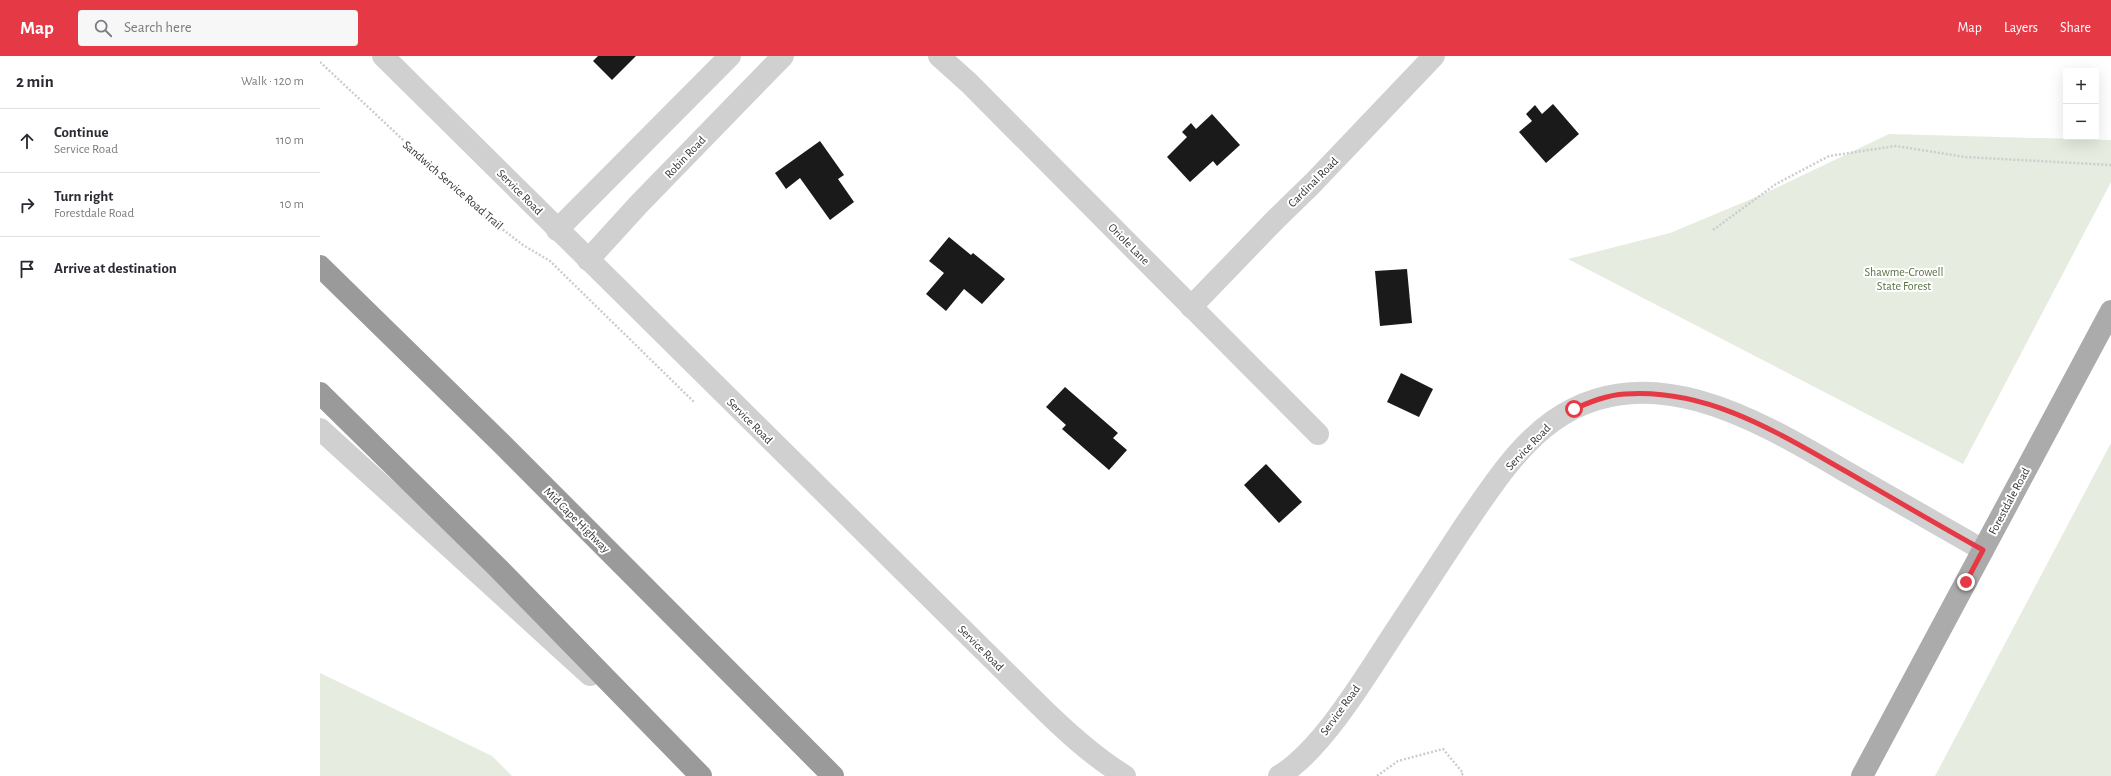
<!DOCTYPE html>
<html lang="en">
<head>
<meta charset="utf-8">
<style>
  :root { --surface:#fff; --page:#f7f7f7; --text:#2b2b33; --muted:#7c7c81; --line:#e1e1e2; --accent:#e63946 }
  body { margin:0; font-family:"Alegreya Sans",sans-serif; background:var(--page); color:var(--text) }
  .controls { position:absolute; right:12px; top:12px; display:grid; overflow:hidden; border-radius:4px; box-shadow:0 4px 16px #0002 }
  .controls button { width:36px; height:36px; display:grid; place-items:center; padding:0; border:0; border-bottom:1px solid var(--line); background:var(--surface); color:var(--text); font:20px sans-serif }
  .stop { position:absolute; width:12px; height:12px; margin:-9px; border:3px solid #e63946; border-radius:50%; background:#fff }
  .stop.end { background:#e63946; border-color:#fff; box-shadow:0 1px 4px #0008 }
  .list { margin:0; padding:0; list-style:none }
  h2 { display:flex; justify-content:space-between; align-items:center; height:52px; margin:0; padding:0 16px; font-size:17px }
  h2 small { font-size:13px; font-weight:400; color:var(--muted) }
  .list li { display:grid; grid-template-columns:26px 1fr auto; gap:12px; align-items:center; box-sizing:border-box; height:64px; padding:0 16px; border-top:1px solid var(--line) }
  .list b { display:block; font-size:15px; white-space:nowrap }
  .list p { margin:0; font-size:13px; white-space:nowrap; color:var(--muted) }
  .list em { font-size:13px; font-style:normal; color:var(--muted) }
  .icon { flex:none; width:22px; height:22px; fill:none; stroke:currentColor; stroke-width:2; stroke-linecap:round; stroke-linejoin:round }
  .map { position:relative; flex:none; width:1791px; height:720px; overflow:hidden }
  header { display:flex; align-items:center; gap:24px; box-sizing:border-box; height:56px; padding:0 20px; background:var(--accent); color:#fff }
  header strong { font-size:19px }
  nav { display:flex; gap:22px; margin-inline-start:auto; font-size:14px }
  .search { width:280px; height:36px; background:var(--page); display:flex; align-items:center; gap:10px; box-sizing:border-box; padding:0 14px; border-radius:4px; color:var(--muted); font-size:15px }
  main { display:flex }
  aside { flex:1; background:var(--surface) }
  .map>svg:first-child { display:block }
  .green { fill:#e6ecdf }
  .building { fill:#1a1a1a }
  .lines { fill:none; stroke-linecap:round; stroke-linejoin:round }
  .path { stroke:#cdcdcd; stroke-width:2.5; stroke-dasharray:2 2; stroke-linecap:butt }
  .minor { stroke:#d0d0d0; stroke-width:22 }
  .major { stroke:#ababab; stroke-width:22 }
  .highway { stroke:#9a9a9a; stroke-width:22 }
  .route { stroke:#e63946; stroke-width:5 }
  .labels { text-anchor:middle; stroke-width:4; stroke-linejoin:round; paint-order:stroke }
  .street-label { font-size:12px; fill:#333; stroke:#fff }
  .park-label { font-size:12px; fill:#56703f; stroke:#fff }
</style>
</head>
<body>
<header>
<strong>Map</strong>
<div class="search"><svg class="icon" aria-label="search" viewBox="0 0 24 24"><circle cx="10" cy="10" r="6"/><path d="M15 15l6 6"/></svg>Search here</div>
<nav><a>Map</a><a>Layers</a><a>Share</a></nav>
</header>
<main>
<aside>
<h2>2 min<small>Walk · 120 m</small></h2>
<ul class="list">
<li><svg class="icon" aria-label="ahead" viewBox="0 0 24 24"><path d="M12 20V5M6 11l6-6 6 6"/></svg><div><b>Continue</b><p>Service Road</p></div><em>110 m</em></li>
<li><svg class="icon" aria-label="right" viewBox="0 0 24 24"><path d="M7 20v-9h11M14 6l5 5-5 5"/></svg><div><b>Turn right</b><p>Forestdale Road</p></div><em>10 m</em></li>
<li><svg class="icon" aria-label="arrive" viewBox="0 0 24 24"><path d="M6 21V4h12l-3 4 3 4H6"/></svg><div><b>Arrive at destination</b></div></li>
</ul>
</aside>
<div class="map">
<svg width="1791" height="720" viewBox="0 0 1791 720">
  <rect width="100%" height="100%" fill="#fff"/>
  <g class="green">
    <path d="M 1569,78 L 1791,84 L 1791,126 L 1643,408 L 1248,203 L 1350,177 L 1441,139 Z"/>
    <path d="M 1791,387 L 1791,720 L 1615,720 Z"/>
    <path d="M 0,617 L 172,700 L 192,720 L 0,720 Z"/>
  </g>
  <g class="building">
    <path d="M 278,0 L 316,0 L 292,24 L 273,5 Z"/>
    <path d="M 1233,48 L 1259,78 L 1226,107 L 1199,76 L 1212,65 L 1206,58 L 1215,49 L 1222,58 Z"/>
    <path d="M 892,58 L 920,89 L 897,110 L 893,105 L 870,126 L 847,101 L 867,81 L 862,76 L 871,67 L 876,73 Z"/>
    <path d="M 500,85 L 524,119 L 518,123 L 534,146 L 510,164 L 480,122 L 466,133 L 455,117 Z"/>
    <path d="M 629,181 L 651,199 L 653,197 L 685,223 L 662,248 L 644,233 L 626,255 L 606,238 L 624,217 L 609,205 Z"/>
    <path d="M 1087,213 L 1092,267 L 1060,270 L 1055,215 Z"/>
    <path d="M 1081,317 L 1113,333 L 1099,361 L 1067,346 Z"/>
    <path d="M 745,331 L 798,377 L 793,382 L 807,394 L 789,414 L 742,373 L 746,369 L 726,351 Z"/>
    <path d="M 946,408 L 982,446 L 959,467 L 924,429 Z"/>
  </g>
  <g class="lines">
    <g class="path">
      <path d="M 0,6 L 160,156 L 203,189 L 230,205 L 375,347"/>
      <path d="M 1393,174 L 1456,128 L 1509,100 L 1576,90 L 1645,101 L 1791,109"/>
      <path d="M 1057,720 L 1078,705 L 1123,693 L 1143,717 L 1141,720"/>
    </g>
    <g class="minor">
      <path d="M 63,0 L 714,644 C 742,672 771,699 805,720"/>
      <path d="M 619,0 L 649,27 L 998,378"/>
      <path d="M 237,174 L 410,0"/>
      <path d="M 268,204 L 319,148 L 463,0"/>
      <path d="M 871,251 L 957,162 L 993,127 L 1114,0"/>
      <path d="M 0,373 L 270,619"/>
      <path d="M 959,720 C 1005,692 1049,614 1080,568 C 1100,537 1121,506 1141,475 C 1167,437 1195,392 1233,365 C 1330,296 1444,368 1530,418 C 1575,444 1619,469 1663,494"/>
    </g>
    <path class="major" d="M 1542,720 L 1791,255"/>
    <g class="highway">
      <path d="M 0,210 L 181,387 L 513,720"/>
      <path d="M 0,337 L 177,511 L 381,720"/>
    </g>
  </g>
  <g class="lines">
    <path class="route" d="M 1254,353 C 1270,346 1287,339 1305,338 C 1388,332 1458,377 1527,416 C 1572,442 1618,469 1663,494 L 1646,526"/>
  </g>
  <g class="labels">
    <g class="street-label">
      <text transform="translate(365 101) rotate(-46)" y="4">Robin Road</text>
      <text transform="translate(993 126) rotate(-45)" y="4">Cardinal Road</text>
      <text transform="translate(133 129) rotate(41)" y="4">Sandwich Service Road Trail</text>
      <text transform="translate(200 136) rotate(45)" y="4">Service Road</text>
      <text transform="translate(809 188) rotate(45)" y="4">Oriole Lane</text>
      <text transform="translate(430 365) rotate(45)" y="4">Service Road</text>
      <text transform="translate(1208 391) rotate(-46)" y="4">Service Road</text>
      <text transform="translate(1689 445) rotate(-62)" y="4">Forestdale Road</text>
      <text transform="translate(257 464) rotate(45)" y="4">Mid Cape Highway</text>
      <text transform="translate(661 592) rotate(45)" y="4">Service Road</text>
      <text transform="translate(1020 654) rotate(-54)" y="4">Service Road</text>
    </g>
    <g class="park-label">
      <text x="1584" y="220">Shawme-Crowell<tspan x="1584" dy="14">State Forest</tspan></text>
    </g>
  </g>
</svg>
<div class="controls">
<button>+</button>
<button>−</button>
</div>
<div class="stop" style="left:1254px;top:353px"></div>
<div class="stop end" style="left:1646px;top:526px"></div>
</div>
</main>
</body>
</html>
